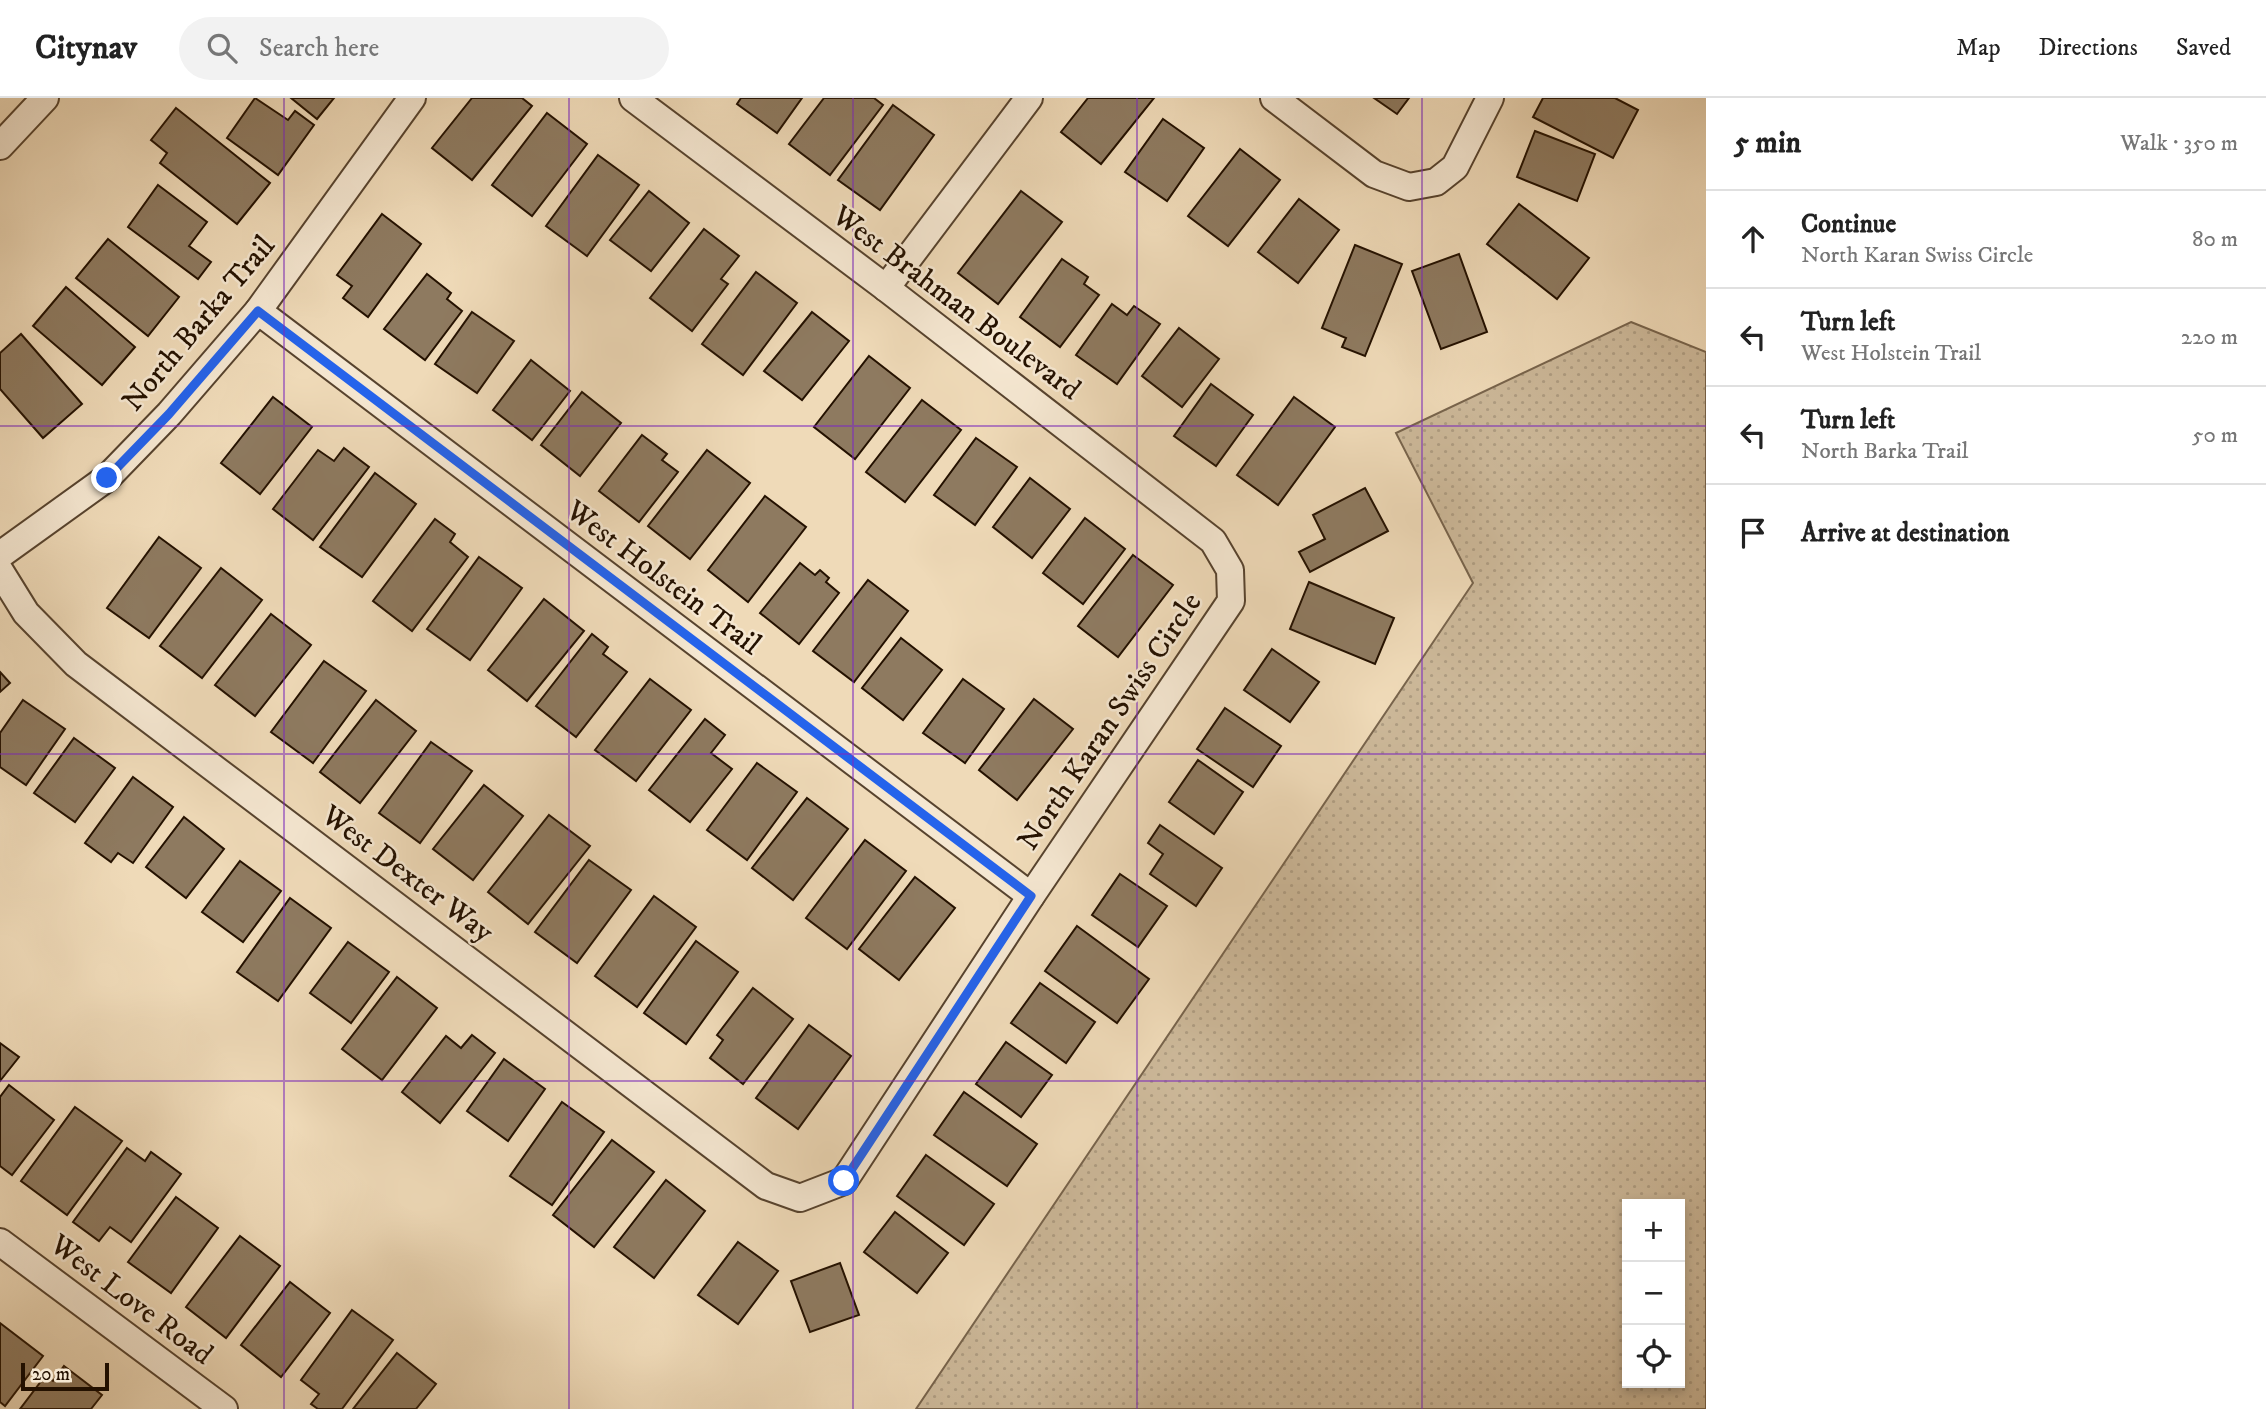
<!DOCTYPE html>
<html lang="en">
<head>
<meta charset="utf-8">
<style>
  :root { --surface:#fff; --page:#f2f2f2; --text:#222; --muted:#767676; --line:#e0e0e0 }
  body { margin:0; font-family:"IM FELL DW Pica",serif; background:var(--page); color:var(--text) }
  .controls { position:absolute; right:21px; bottom:21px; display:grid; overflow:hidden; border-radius:0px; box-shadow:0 4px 10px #0003 }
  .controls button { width:63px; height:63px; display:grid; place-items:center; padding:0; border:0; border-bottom:2px solid var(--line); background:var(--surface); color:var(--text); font:35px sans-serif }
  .scale { position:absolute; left:21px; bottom:18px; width:88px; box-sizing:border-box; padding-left:7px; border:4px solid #241100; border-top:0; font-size:19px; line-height:24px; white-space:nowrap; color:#241100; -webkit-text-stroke:5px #f5e7d1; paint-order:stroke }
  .stop { position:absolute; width:21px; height:21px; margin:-16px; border:5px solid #2563eb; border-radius:50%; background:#fff }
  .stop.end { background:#2563eb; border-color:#fff; box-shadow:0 2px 7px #0008 }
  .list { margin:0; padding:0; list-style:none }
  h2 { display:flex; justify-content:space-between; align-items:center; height:91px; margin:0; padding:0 28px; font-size:30px }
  h2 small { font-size:23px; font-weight:400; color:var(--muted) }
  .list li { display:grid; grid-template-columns:46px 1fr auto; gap:21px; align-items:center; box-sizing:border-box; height:98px; padding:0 28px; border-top:2px solid var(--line) }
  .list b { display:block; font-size:26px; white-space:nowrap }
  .list p { margin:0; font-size:23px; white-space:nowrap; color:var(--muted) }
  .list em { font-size:23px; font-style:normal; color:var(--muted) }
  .icon { flex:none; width:38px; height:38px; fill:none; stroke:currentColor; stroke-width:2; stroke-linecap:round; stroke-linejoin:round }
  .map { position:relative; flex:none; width:1706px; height:1311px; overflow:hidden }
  header { display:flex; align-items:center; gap:42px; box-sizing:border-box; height:98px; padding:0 35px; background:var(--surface); border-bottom:2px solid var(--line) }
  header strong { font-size:33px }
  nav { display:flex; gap:38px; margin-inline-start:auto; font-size:24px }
  .search { width:490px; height:63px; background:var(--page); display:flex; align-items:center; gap:18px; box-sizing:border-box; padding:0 24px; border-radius:38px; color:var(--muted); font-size:26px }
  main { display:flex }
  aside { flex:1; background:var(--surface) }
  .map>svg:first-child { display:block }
  .grass { fill:url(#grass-dots); stroke:#78644c; stroke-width:2; fill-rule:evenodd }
  .building { fill:#8e7a60; stroke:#241100; stroke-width:2 }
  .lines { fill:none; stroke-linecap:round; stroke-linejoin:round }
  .minor-casing { stroke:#57432e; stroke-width:30 }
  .minor { stroke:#f5e7d1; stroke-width:26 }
  .route { stroke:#2563eb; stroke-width:9 }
  .grid { fill:none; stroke:#7b2cbf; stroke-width:2; stroke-opacity:0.55 }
  .labels { text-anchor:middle; stroke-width:5; stroke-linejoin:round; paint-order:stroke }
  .street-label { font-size:30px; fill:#241100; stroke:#f5e7d1 }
</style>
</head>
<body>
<header>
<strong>Citynav</strong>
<div class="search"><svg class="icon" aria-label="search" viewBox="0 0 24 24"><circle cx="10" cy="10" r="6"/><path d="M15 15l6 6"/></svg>Search here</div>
<nav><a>Map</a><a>Directions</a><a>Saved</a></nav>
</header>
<main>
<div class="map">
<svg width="1706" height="1311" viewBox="0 0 1706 1311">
  <defs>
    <pattern id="grass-dots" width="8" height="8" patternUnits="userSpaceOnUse" patternTransform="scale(1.75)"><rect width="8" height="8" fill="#ccb899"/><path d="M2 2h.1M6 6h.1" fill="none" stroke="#af9d82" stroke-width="1.8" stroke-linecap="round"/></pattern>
  </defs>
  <rect width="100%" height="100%" fill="#efdab8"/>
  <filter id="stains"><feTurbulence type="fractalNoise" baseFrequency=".00286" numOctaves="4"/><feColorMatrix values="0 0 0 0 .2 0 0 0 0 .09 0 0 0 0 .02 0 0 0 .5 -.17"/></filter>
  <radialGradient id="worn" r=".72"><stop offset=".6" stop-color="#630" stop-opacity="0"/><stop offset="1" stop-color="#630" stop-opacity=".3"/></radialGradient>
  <path class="grass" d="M 1631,224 L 1706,254 L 1706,1311 L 916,1311 L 1473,485 L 1396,335 ZM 1627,1106 L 1680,1106 L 1680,1285 L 1627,1285 Z"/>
  <g class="building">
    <path d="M 255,0 L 288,22 L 295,13 L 314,27 L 278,77 L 227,40 Z"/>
    <path d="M 291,0 L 334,0 L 317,21 Z"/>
    <path d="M 472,0 L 522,0 L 532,8 L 472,82 L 432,50 Z"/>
    <path d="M 741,0 L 802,0 L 777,35 L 737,6 Z"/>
    <path d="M 824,0 L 874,0 L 883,7 L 830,77 L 789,46 Z"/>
    <path d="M 1088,0 L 1154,0 L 1101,66 L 1061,34 Z"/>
    <path d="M 1374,0 L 1409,0 L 1397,16 Z"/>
    <path d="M 1543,0 L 1615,0 L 1638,12 L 1613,60 L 1533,19 Z"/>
    <path d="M 893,7 L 934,37 L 880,112 L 838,82 Z"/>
    <path d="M 176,10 L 270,85 L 237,126 L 160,65 L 167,55 L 151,42 Z"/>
    <path d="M 547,15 L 587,46 L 532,118 L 492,87 Z"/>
    <path d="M 1163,21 L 1204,50 L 1167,103 L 1125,74 Z"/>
    <path d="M 1535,33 L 1595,56 L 1577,103 L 1517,79 Z"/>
    <path d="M 1240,51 L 1280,82 L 1228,148 L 1188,118 Z"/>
    <path d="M 598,57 L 639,87 L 587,158 L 546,128 Z"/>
    <path d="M 158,87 L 207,124 L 189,148 L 211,164 L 198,181 L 128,129 Z"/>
    <path d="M 649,93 L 689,125 L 651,173 L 610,142 Z"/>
    <path d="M 1021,93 L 1062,124 L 998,206 L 958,175 Z"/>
    <path d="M 1299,101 L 1339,132 L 1298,185 L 1258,154 Z"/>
    <path d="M 1519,106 L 1589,160 L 1557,201 L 1487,146 Z"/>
    <path d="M 382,116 L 421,146 L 368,219 L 343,200 L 352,188 L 337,177 Z"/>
    <path d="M 704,131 L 739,158 L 721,181 L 728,186 L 692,233 L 650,200 Z"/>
    <path d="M 108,141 L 179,199 L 148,238 L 76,180 Z"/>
    <path d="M 1355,147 L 1402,166 L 1365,258 L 1342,249 L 1346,240 L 1322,230 Z"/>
    <path d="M 1459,156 L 1487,234 L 1441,251 L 1412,173 Z"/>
    <path d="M 1062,161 L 1088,179 L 1084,186 L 1099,197 L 1060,249 L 1020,219 Z"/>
    <path d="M 756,174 L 797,205 L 743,277 L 702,246 Z"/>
    <path d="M 427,176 L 451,195 L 447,201 L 462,213 L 425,262 L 384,231 Z"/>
    <path d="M 66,189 L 135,249 L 102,287 L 33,228 Z"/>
    <path d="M 1112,206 L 1127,217 L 1134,208 L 1160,226 L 1117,286 L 1076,257 Z"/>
    <path d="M 472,214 L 514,243 L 477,295 L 435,266 Z"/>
    <path d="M 812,214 L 849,243 L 802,302 L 764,273 Z"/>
    <path d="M 1179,230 L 1219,261 L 1182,309 L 1142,278 Z"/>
    <path d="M 21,236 L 82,306 L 43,340 L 0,291 L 0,255 Z"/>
    <path d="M 869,258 L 910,290 L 855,361 L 814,329 Z"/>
    <path d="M 531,262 L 570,293 L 532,342 L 493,312 Z"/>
    <path d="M 1211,286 L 1253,317 L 1216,368 L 1174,338 Z"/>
    <path d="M 582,294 L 621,325 L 580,378 L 541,347 Z"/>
    <path d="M 273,299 L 312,329 L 260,396 L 221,365 Z"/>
    <path d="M 1294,299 L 1335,329 L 1278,407 L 1237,377 Z"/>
    <path d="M 922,302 L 961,332 L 905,404 L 866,374 Z"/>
    <path d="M 642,337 L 667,356 L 662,362 L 678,374 L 639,424 L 599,393 Z"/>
    <path d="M 976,340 L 1017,369 L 975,427 L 934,397 Z"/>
    <path d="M 344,350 L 369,369 L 313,442 L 273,411 L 318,352 L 334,363 Z"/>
    <path d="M 707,352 L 750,385 L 690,461 L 648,428 Z"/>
    <path d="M 375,375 L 416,406 L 362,479 L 320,449 Z"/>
    <path d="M 1030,380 L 1070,411 L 1032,460 L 993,429 Z"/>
    <path d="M 1365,390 L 1388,433 L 1310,474 L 1299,454 L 1325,441 L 1313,417 Z"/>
    <path d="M 765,398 L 806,429 L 748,504 L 708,472 Z"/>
    <path d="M 1085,420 L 1125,451 L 1083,506 L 1043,475 Z"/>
    <path d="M 435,421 L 455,436 L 450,444 L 468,459 L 412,533 L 373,503 Z"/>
    <path d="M 159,439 L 201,470 L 149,540 L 107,510 Z"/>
    <path d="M 1133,457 L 1173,487 L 1118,559 L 1078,528 Z"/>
    <path d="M 479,459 L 522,490 L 470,562 L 427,531 Z"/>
    <path d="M 800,465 L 815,477 L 820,472 L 829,480 L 826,484 L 839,495 L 799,546 L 760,515 Z"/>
    <path d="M 221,470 L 262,502 L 202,580 L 160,548 Z"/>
    <path d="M 868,482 L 908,513 L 854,584 L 813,553 Z"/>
    <path d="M 1309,484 L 1394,520 L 1375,566 L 1290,531 Z"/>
    <path d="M 544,501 L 584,533 L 527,603 L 488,572 Z"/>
    <path d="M 271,516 L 311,547 L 255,618 L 215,587 Z"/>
    <path d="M 592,536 L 608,549 L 603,556 L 627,574 L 576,639 L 536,608 Z"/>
    <path d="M 901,540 L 942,572 L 903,622 L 862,590 Z"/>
    <path d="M 1272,551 L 1319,584 L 1290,624 L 1244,592 Z"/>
    <path d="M 324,563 L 366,593 L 313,665 L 271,634 Z"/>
    <path d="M 0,574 L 10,585 L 0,594 Z"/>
    <path d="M 650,581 L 691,612 L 636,683 L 595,652 Z"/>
    <path d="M 963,581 L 1004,611 L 965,665 L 923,635 Z"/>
    <path d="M 1034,601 L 1073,631 L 1017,702 L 979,672 Z"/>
    <path d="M 23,602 L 65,631 L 26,687 L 0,669 L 0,635 Z"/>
    <path d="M 376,602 L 416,633 L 360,705 L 320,674 Z"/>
    <path d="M 1225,610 L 1281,648 L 1253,689 L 1197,651 Z"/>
    <path d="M 705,621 L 725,637 L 711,655 L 732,671 L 690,724 L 649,692 Z"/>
    <path d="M 74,640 L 115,670 L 75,724 L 34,695 Z"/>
    <path d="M 431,644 L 472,673 L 420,745 L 379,715 Z"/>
    <path d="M 1198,662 L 1243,694 L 1214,736 L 1169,704 Z"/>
    <path d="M 757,665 L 797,694 L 747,762 L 707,732 Z"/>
    <path d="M 133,679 L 173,709 L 133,765 L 118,755 L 111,764 L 85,745 Z"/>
    <path d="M 484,687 L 523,718 L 473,782 L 433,751 Z"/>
    <path d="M 807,700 L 848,731 L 793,802 L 752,770 Z"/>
    <path d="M 549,717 L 590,748 L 528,826 L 488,794 Z"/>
    <path d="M 184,719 L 224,751 L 186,800 L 146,769 Z"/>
    <path d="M 1160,727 L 1222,770 L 1196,808 L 1150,776 L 1163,756 L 1148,745 Z"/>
    <path d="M 865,742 L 906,773 L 847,851 L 806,820 Z"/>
    <path d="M 589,762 L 631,792 L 577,865 L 535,834 Z"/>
    <path d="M 240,763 L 281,793 L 243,844 L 202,814 Z"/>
    <path d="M 1120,776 L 1167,808 L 1138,849 L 1092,817 Z"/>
    <path d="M 915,779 L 955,810 L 899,882 L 859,851 Z"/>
    <path d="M 654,798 L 696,829 L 637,909 L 595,878 Z"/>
    <path d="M 290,800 L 331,830 L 278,903 L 237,874 Z"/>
    <path d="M 1077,828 L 1149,881 L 1117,925 L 1045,873 Z"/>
    <path d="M 696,843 L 738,874 L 686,946 L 644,915 Z"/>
    <path d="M 348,844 L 389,874 L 351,925 L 310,895 Z"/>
    <path d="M 397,879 L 437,910 L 382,982 L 342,951 Z"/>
    <path d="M 1040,885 L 1095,924 L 1066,965 L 1011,925 Z"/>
    <path d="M 753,890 L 793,921 L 743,986 L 710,960 L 723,942 L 717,937 Z"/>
    <path d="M 809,927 L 851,958 L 798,1031 L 756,1000 Z"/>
    <path d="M 472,937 L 495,955 L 440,1025 L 402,994 L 446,938 L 461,950 Z"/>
    <path d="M 1006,944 L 1052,977 L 1021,1019 L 976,986 Z"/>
    <path d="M 0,945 L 19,959 L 0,983 Z"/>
    <path d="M 504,961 L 545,991 L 508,1043 L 467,1013 Z"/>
    <path d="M 9,987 L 54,1022 L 12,1077 L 0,1068 L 0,999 Z"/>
    <path d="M 964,994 L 1037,1046 L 1007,1088 L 934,1037 Z"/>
    <path d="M 562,1004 L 604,1034 L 552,1107 L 510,1078 Z"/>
    <path d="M 75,1009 L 122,1043 L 67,1117 L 21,1083 Z"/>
    <path d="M 612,1042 L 654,1074 L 594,1149 L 553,1117 Z"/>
    <path d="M 127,1050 L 145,1063 L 151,1054 L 181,1076 L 131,1144 L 110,1129 L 99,1143 L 73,1124 Z"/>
    <path d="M 926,1057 L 994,1106 L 964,1147 L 897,1098 Z"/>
    <path d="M 666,1082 L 705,1113 L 654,1180 L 614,1149 Z"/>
    <path d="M 176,1099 L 218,1130 L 171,1195 L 128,1164 Z"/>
    <path d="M 895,1114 L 948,1155 L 917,1195 L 864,1154 Z"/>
    <path d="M 240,1138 L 280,1168 L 226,1240 L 186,1209 Z"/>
    <path d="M 738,1144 L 778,1173 L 738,1226 L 698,1197 Z"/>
    <path d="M 840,1165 L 859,1217 L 810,1234 L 791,1183 Z"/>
    <path d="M 290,1184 L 330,1215 L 281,1279 L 241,1247 Z"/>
    <path d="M 352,1212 L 393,1242 L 342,1311 L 318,1311 L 311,1306 L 319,1296 L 301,1282 Z"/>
    <path d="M 0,1225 L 43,1258 L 5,1308 L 0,1304 Z"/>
    <path d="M 397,1255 L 436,1286 L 416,1311 L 353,1311 Z"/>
    <path d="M 64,1268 L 102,1297 L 91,1311 L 20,1311 L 45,1278 L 53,1283 Z"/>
  </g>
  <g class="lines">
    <defs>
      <g id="minor">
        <path d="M 1274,0 L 1374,76 L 1409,89 L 1436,84 L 1455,69 L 1490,0"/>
        <path d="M 0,48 L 45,0"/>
        <path d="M 886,190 L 1029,0"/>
        <path d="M 258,213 L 1031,798"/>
        <path d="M 0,457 L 107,380 L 169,316 L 258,213 L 412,0"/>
        <path d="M 0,473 L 26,515 L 76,566 L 766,1088 L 800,1100 L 844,1083 L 1031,798 L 1231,503 L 1230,472 L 1213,443 L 886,190 L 633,0"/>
        <path d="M 0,1144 L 224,1311"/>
      </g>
    </defs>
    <use href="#minor" class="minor-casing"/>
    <use href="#minor" class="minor"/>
  </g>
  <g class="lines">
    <path class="route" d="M 107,380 L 169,316 L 258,213 L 1031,798 L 844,1083"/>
  </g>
  <path class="grid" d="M 284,0 L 284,1311M 569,0 L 569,1311M 853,0 L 853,1311M 1137,0 L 1137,1311M 1422,0 L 1422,1311M 0,328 L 1706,328M 0,656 L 1706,656M 0,983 L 1706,983"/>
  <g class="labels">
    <g class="street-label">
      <text transform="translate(957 204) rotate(37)" y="10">West Brahman Boulevard</text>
      <text transform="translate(198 225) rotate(-50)" y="10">North Barka Trail</text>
      <text transform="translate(664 479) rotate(37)" y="10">West Holstein Trail</text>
      <text transform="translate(1109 623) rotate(-56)" y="10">North Karan Swiss Circle</text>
      <text transform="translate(408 775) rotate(37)" y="10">West Dexter Way</text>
      <text transform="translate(132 1201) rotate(37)" y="10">West Love Road</text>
    </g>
  </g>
  <rect width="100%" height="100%" filter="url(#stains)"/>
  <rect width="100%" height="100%" fill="url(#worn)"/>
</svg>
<div class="controls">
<button>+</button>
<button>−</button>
<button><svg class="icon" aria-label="locate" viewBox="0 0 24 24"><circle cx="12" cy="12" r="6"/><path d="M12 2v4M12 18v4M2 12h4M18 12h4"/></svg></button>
</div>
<div class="scale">20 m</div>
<div class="stop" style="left:844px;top:1083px"></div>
<div class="stop end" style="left:107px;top:380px"></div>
</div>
<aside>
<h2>5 min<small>Walk · 350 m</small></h2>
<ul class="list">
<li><svg class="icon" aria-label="ahead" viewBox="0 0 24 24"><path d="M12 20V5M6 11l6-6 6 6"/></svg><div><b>Continue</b><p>North Karan Swiss Circle</p></div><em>80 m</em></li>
<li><svg class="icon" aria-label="left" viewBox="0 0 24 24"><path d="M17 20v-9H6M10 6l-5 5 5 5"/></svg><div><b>Turn left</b><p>West Holstein Trail</p></div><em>220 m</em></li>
<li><svg class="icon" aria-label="left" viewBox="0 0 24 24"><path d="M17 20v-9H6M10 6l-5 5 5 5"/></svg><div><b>Turn left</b><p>North Barka Trail</p></div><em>50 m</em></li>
<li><svg class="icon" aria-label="arrive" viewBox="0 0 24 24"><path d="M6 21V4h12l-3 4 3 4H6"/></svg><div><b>Arrive at destination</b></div></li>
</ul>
</aside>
</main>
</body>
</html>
